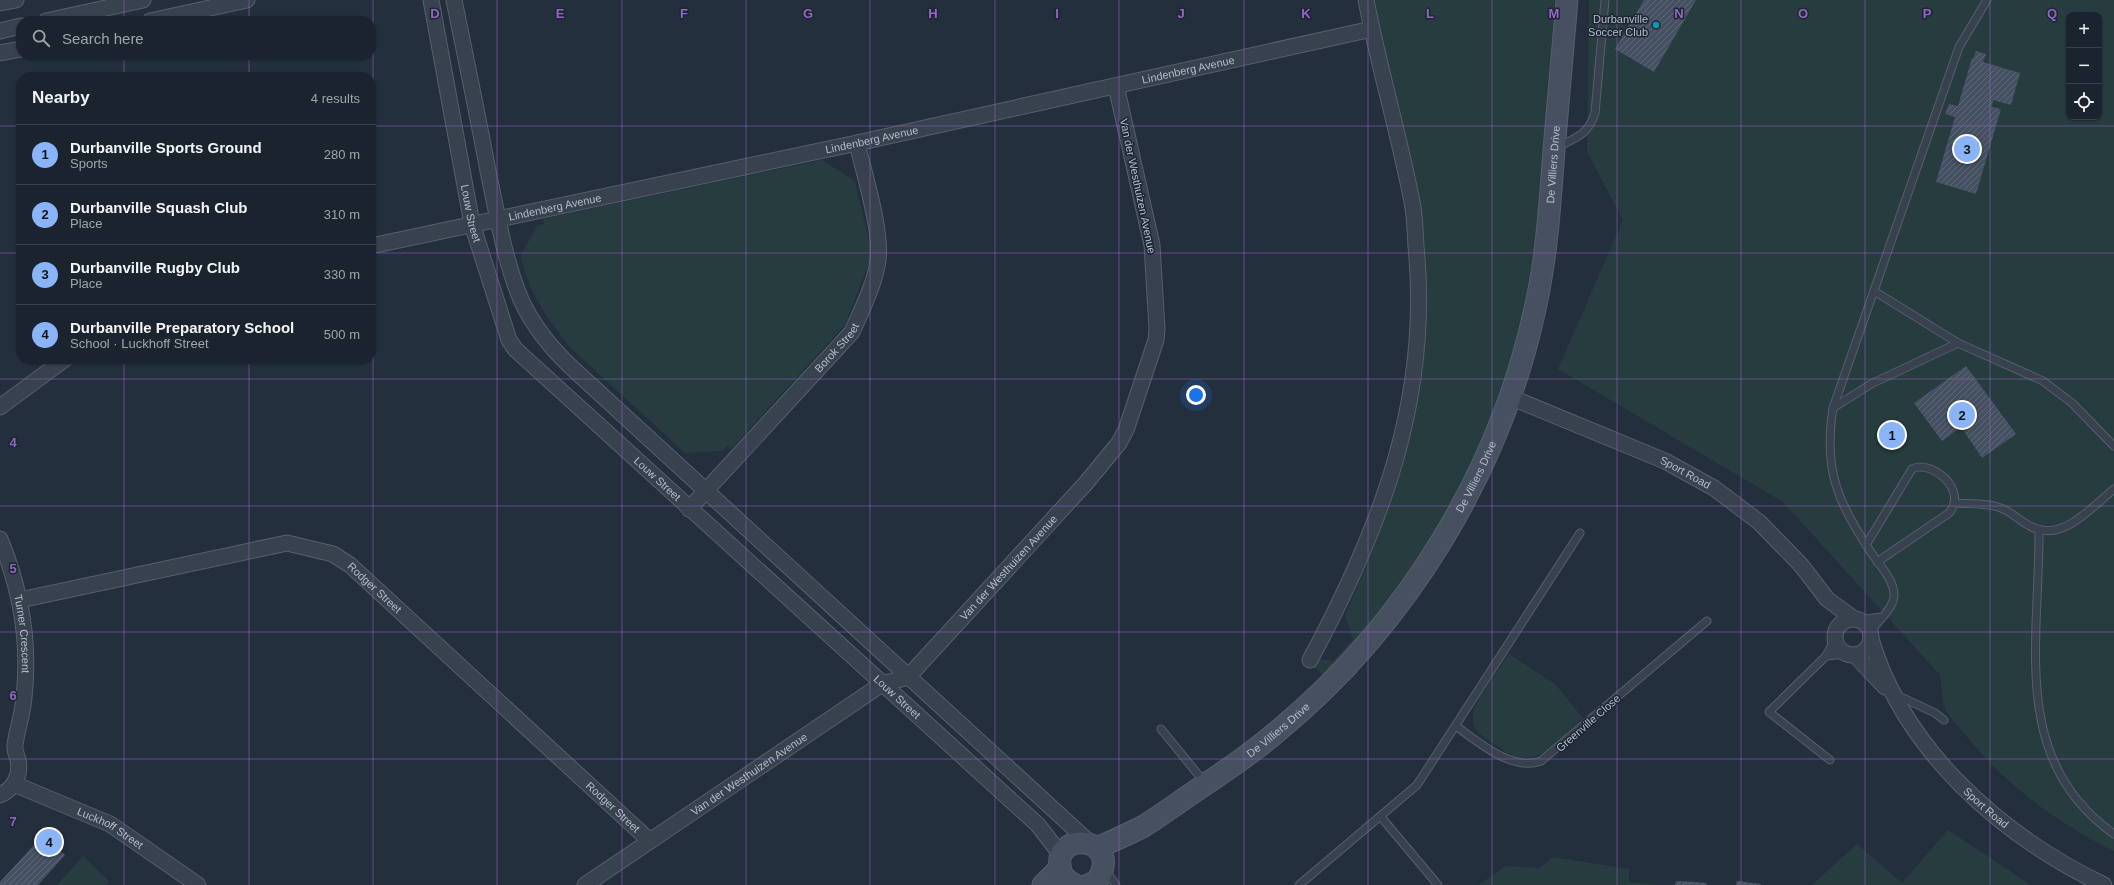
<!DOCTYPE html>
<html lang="en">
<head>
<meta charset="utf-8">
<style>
  :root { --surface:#1b232e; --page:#242b36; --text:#f1f3f6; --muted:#a0a4aa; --line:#39404a; --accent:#8ab4f8 }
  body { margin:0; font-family:Arial,sans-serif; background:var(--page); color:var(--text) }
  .controls { position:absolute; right:12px; top:12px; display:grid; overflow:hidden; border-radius:8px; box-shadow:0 1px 3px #0004 }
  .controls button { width:36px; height:36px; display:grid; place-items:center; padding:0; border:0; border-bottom:1px solid var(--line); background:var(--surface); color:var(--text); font:20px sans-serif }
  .you { position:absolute; left:1196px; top:395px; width:14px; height:14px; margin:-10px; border:3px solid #fff; border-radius:50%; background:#1a73e8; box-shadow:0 0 0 6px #1a73e833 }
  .badge { display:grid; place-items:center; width:26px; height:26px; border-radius:50%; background:var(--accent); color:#111; font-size:13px; font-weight:700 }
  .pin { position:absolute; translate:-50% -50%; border:2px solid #fff; box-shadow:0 1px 4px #0006 }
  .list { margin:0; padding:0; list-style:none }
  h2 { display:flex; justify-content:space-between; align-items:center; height:52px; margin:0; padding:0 16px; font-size:17px }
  h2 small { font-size:13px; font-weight:400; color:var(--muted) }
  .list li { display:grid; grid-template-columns:26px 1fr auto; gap:12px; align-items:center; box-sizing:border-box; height:60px; padding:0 16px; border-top:1px solid var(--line) }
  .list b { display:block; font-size:15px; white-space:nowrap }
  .list p { margin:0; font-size:13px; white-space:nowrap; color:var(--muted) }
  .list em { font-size:13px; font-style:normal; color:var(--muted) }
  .icon { flex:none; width:22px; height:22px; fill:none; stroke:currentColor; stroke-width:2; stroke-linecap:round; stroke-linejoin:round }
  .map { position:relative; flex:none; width:2114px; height:885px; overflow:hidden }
  .search { position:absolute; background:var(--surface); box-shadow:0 1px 3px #0004; left:16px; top:16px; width:360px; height:44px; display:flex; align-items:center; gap:10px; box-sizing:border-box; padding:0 14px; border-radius:16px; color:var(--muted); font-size:15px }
  .panel { position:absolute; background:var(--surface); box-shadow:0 1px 3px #0004; left:16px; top:72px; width:360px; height:292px; border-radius:16px }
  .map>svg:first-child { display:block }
  .green { fill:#263c3f; fill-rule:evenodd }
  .building { fill:url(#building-hatch) }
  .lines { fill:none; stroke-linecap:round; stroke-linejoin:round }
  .lane-casing { stroke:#565f6c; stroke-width:9 }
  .street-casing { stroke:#565f6c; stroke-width:17 }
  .secondary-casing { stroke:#565f6c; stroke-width:23 }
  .lane { stroke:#38414e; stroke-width:7 }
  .street { stroke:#38414e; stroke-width:15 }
  .secondary { stroke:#465061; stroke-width:21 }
  .grid { fill:none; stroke:#9266c3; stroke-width:1; stroke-opacity:0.55 }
  .culture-dot { fill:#0f9aa8; stroke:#1d2633; stroke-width:1.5 }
  .labels { text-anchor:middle; stroke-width:3; stroke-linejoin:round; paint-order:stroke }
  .poi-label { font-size:11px; fill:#b4bcc9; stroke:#1d2633; text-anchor:end }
  .street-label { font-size:11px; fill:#b4bcc9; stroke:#1d2633 }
  .grid-label { font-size:13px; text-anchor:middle; font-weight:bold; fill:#9266c3; stroke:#1d2633; stroke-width:3; stroke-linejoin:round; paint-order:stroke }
</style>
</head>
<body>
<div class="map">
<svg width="2114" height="885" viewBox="0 0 2114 885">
  <defs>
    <pattern id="building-hatch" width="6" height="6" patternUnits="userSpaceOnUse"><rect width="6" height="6" fill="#455162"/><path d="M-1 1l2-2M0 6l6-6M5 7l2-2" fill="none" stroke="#5d6877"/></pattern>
  </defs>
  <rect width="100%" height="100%" fill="#242f3e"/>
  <g class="green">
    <path d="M 1374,0 L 1555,0 L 1537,230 L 1518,343 L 1481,448 L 1444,521 L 1388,605 L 1325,676 L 1314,668 L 1320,659 L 1333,661 L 1353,639 L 1345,615 C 1402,489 1438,374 1423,234 C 1420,212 1414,190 1410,168 C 1399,112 1386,56 1374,0 Z"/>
    <path d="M 1589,0 L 2114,0 L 2114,851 C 2057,823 2007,786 1967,737 C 1961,729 1951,720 1946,711 C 1941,702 1942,685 1940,675 L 1783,502 L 1558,369 L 1623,220 L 1587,152 ZM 2069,15 L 2099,15 L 2099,117 L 2069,117 Z"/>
    <path d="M 822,160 L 855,181 L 872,255 L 845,325 L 731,449 L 727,446 L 723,451 L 685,453 L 573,350 C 551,325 526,289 521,255 L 537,226 L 544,224 L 543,219 Z"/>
    <path d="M 1509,654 L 1555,684 L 1583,718 C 1566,733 1543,763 1518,757 C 1508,755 1498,746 1489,741 C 1479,734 1471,727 1473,714 C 1475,700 1501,667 1509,654 Z"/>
    <path d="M 1948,830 L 2031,885 L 1812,885 L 1857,844 L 1902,883 Z"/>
    <path d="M 83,856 L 109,881 L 106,885 L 57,885 Z"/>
    <path d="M 1553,857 L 1629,869 L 1629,882 L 1659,885 L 1478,885 L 1506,866 L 1539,868 Z"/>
  </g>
  <g class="building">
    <path d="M 1644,0 L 1696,0 L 1654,72 L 1615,49 Z"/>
    <path d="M 1976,51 L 1986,54 L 1983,62 L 2020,73 L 2011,105 L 1993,100 L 1992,107 L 2001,109 L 1976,194 L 1936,182 L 1955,117 L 1945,114 L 1949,104 L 1958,106 L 1972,58 L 1973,59 Z"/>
    <path d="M 1966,366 L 2016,434 L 1982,458 L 1961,427 L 1942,441 L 1914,403 Z"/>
    <path d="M 43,835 L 65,855 L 38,885 L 0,885 L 0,882 Z"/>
    <path d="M 1676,881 L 1694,882 L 1707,883 L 1706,885 L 1675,885 Z"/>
    <path d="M 1737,881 L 1761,884 L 1761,885 L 1736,885 Z"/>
  </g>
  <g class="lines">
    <defs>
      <g id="lane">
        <path d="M 1557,147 C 1576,138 1588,135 1595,113 L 1605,0"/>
        <path d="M 1874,291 L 1958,343 L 2043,381 L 2072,403 L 2114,446"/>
        <path d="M 1833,408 L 1871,384 L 1958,343"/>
        <path d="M 1955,503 C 1969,504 1985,503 1998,507 C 2011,511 2018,520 2030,526 C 2061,544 2092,507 2114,489"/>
        <path d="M 2039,530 C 2040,640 2009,760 2114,834"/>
        <path d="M 1866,545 L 1912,469 C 1930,459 1969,489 1949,513 L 1877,562"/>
        <path d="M 1860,620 L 1881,617"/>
        <path d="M 1871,631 C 1878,621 1893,609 1894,596 C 1895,582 1880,565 1872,554 C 1838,502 1823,471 1833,408 L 1959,47 L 1987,0"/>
        <path d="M 1826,656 L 1846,654"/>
        <path d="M 1899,696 L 1935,713 L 1944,720"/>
        <path d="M 1456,726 C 1478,742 1513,772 1541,761 L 1707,621"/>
        <path d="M 1161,729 L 1205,783"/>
        <path d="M 1830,760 L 1769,712 L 1826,656 L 1835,639"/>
        <path d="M 1381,817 L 1438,885"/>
        <path d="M 1106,871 L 1116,885"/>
        <path d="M 1299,885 L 1417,785 L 1580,533"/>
      </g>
      <g id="street">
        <path id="s1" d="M 431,0 L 472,224 L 509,340 L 515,349 L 1038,825 L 1061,855"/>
        <path d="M 454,0 C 466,59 478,117 489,176 C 498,218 505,263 522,302 C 534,327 551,348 571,367 L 1090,843"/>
        <path d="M 0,3 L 16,0"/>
        <path d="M 46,21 L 143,0"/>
        <path d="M 150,21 L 247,0"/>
        <path d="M 0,31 L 21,26"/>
        <path d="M 0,53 L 21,49"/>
        <path id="s2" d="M 371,246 L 857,143 L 1372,29"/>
        <path id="s3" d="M 1510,397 L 1665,461 L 1714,488 L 1759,522 L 1801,565 L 1827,599 L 1853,618"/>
        <path d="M 0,407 L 65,359"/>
        <path id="s4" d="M 689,509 L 852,332 C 862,309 875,284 878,260 C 882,230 864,174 857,143"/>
        <path id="s5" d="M 0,539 C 21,590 30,643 24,697 C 23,714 17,729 15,745 C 14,751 17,755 18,760 C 21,775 14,789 0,795"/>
        <path id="s6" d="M 20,600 L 287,543 L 333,554 L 350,565 L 650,841"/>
        <circle cx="1853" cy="637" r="18"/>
        <path id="s7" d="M 1871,639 C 1904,751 2002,836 2104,885"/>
        <path d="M 1855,655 L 1885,687"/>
        <path d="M 1310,660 C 1381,528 1431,398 1416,246 C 1415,231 1415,216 1412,202 C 1399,134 1379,68 1366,0"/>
        <path id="s8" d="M 14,784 L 110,824 L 198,885"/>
        <path id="s9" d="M 585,885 L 882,684 L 908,677 L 1086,483 L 1119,443 L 1126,430 L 1156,340 L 1157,329 L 1152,245 L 1116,86"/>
      </g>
      <g id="secondary">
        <path id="s10" d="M 1097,848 C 1112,841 1129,834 1144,826 C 1160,816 1175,805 1191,794 C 1221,774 1251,754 1279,730 C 1407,624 1500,471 1535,309 C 1547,256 1550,203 1554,150 C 1558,100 1563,50 1567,0"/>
        <path d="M 1043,885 L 1060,868"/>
        <path d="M 1075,885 C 1069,882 1063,878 1061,871 C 1050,833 1113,834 1102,871 C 1100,878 1095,883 1088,885"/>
      </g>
    </defs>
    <use href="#lane" class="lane-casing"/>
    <use href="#street" class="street-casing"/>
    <use href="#secondary" class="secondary-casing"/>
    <use href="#lane" class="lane"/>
    <use href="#street" class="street"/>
    <use href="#secondary" class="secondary"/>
  </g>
  <path class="grid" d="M 124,0 L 124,21M 249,0 L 249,21M 373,0 L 373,885M 497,0 L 497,885M 622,0 L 622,885M 746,0 L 746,885M 870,0 L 870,885M 995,0 L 995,885M 1119,0 L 1119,885M 1244,0 L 1244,885M 1368,0 L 1368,885M 1492,0 L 1492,885M 1617,0 L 1617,885M 1741,0 L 1741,885M 1865,0 L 1865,885M 1990,0 L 1990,885M 124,55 L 124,77M 249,55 L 249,77M 0,126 L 21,126M 371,126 L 2114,126M 0,253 L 21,253M 371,253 L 2114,253M 124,359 L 124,885M 249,359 L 249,885M 0,379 L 2114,379M 0,506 L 2114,506M 0,632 L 2114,632M 0,759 L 2114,759"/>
  <circle class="culture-dot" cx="1656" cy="25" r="4"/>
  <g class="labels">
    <g class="poi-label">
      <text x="1648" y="23">Durbanville<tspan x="1648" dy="13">Soccer Club</tspan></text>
    </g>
    <g class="street-label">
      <text dy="4" stroke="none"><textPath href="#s2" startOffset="836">Lindenberg Avenue</textPath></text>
      <text dy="4" stroke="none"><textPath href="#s2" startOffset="512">Lindenberg Avenue</textPath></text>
      <text dy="4" stroke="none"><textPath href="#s10" startOffset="865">De Villiers Drive</textPath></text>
      <text transform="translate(1138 186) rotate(78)" y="4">Van der Westhuizen Avenue</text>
      <text dy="4" stroke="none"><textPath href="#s2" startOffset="188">Lindenberg Avenue</textPath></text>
      <text dy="4" stroke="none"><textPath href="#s1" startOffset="217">Louw Street</textPath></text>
      <text dy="4" stroke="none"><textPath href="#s4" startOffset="219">Borok Street</textPath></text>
      <text dy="4" stroke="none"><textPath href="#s3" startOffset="191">Sport Road</textPath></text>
      <text dy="4" stroke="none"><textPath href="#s10" startOffset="541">De Villiers Drive</textPath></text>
      <text dy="4" stroke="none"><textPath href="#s1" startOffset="553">Louw Street</textPath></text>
      <text dy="4" stroke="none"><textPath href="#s9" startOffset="534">Van der Westhuizen Avenue</textPath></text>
      <text dy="4" stroke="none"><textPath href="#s6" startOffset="374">Rodger Street</textPath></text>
      <text dy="4" stroke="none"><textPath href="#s5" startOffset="98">Turner Crescent</textPath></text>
      <text dy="4" stroke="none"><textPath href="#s1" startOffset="877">Louw Street</textPath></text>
      <text transform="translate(1588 723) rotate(-41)" y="4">Greenville Close</text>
      <text dy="4" stroke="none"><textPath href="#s10" startOffset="217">De Villiers Drive</textPath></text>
      <text dy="4" stroke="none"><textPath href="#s9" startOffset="198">Van der Westhuizen Avenue</textPath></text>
      <text dy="4" stroke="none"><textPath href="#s6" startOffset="698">Rodger Street</textPath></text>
      <text dy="4" stroke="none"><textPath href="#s7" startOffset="207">Sport Road</textPath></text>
      <text dy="4" stroke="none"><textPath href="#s8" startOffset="106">Luckhoff Street</textPath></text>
    </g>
  </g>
  <g class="grid-label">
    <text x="435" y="18">D</text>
    <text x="560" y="18">E</text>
    <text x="684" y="18">F</text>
    <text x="808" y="18">G</text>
    <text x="933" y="18">H</text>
    <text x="1057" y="18">I</text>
    <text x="1181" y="18">J</text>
    <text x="1306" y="18">K</text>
    <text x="1430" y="18">L</text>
    <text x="1554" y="18">M</text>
    <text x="1679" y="18">N</text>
    <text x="1803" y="18">O</text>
    <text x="1927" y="18">P</text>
    <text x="2052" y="18">Q</text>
    <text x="13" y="447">4</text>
    <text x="13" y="573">5</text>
    <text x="13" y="700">6</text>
    <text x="13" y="826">7</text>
  </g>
</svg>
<div class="controls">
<button>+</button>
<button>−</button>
<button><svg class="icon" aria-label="locate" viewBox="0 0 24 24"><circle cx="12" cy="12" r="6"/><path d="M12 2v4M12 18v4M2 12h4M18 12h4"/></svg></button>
</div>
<div class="you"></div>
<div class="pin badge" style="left:1892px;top:435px">1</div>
<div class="pin badge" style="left:1962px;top:415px">2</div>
<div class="pin badge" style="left:1967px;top:149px">3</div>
<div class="pin badge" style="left:49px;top:842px">4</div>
<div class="search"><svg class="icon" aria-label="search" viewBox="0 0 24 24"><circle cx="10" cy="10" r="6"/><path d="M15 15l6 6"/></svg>Search here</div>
<section class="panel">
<h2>Nearby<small>4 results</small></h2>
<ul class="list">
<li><span class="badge">1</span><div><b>Durbanville Sports Ground</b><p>Sports</p></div><em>280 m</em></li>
<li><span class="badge">2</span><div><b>Durbanville Squash Club</b><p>Place</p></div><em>310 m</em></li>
<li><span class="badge">3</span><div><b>Durbanville Rugby Club</b><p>Place</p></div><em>330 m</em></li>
<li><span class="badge">4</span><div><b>Durbanville Preparatory School</b><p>School · Luckhoff Street</p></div><em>500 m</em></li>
</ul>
</section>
</div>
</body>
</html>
